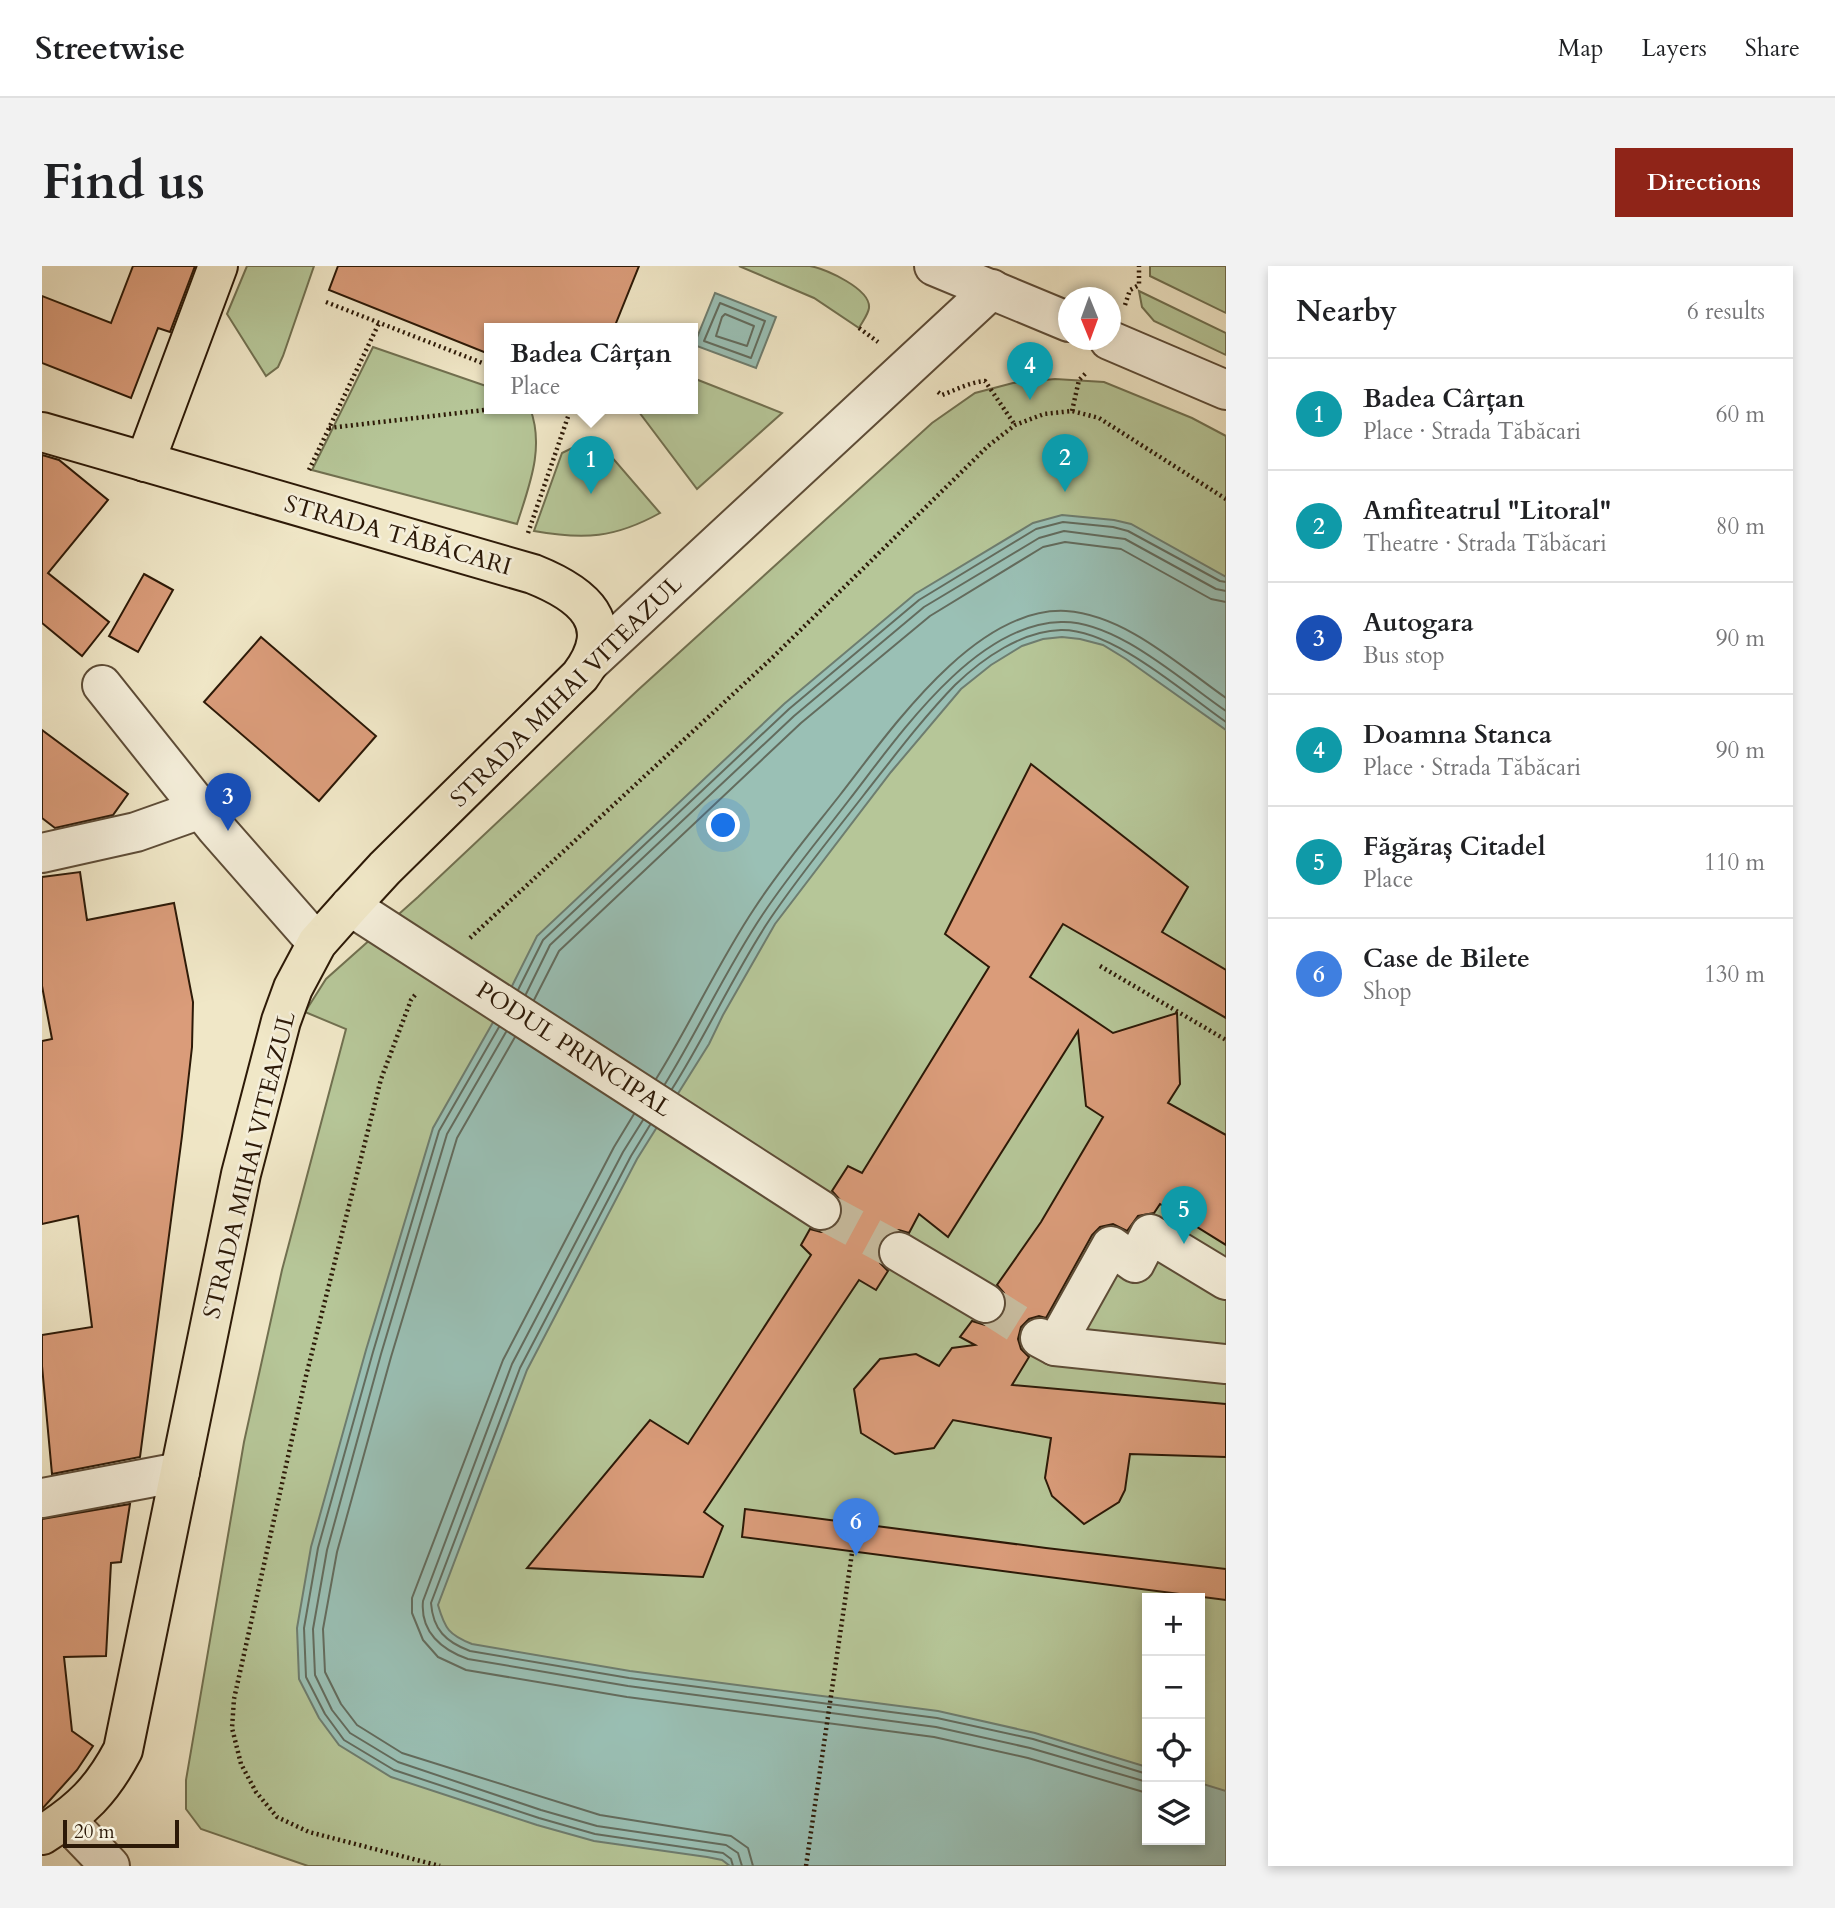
<!DOCTYPE html>
<html lang="en">
<head>
<meta charset="utf-8">
<style>
  :root { --surface:#fff; --page:#f2f2f2; --text:#202124; --muted:#757577; --line:#e0e0e0; --accent:#8f2418 }
  body { margin:0; font-family:Cardo,serif; background:var(--page); color:var(--text) }
  .controls { position:absolute; right:21px; bottom:21px; display:grid; overflow:hidden; border-radius:0px; box-shadow:0 4px 10px #0003 }
  .controls button { width:63px; height:63px; display:grid; place-items:center; padding:0; border:0; border-bottom:2px solid var(--line); background:var(--surface); color:var(--text); font:35px sans-serif }
  .compass { position:absolute; left:1016px; top:21px; width:63px; height:63px; border-radius:50%; background:var(--surface); box-shadow:0 4px 10px #0003; rotate:179deg }
  .scale { position:absolute; left:21px; bottom:18px; width:116px; box-sizing:border-box; padding-left:7px; border:4px solid #2c1907; border-top:0; font-size:19px; line-height:24px; white-space:nowrap; color:#2c1907; -webkit-text-stroke:5px #f5efdb; paint-order:stroke }
  .you { position:absolute; left:682px; top:560px; width:24px; height:24px; margin:-18px; border:5px solid #fff; border-radius:50%; background:#1a73e8; box-shadow:0 0 0 10px #1a73e833 }
  .badge { display:grid; place-items:center; width:46px; height:46px; border-radius:50%; background:var(--accent); color:#fff; font-size:23px; font-weight:700 }
  .pin { position:absolute; translate:-50% -58px; filter:drop-shadow(0 2px 4px #0008) }
  .pin::after { content:''; position:absolute; top:37px; width:24px; height:21px; background:inherit; clip-path:polygon(0 0,100% 0,50% 100%) }
  .popup { position:absolute; left:442px; top:57px; width:214px; height:91px; box-sizing:border-box; display:grid; place-content:center; border-radius:0px; background:var(--surface); filter:drop-shadow(0 2px 5px #0005); font-size:23px; white-space:nowrap; color:var(--muted) }
  .popup b { font-size:26px; color:var(--text) }
  .popup::after { content:''; position:absolute; left:50%; top:100%; margin-left:-14px; border:14px solid transparent; border-top-color:var(--surface) }
  .list { margin:0; padding:0; list-style:none }
  h2 { display:flex; justify-content:space-between; align-items:center; height:91px; margin:0; padding:0 28px; font-size:30px }
  h2 small { font-size:23px; font-weight:400; color:var(--muted) }
  .list li { display:grid; grid-template-columns:46px 1fr auto; gap:21px; align-items:center; box-sizing:border-box; height:112px; padding:0 28px; border-top:2px solid var(--line) }
  .list b { display:block; font-size:26px; white-space:nowrap }
  .list p { margin:0; font-size:23px; white-space:nowrap; color:var(--muted) }
  .list em { font-size:23px; font-style:normal; color:var(--muted) }
  .icon { flex:none; width:38px; height:38px; fill:none; stroke:currentColor; stroke-width:2; stroke-linecap:round; stroke-linejoin:round }
  .map { position:relative; flex:none; width:1184px; height:1600px; overflow:hidden; border-radius:0px }
  header { display:flex; align-items:center; gap:42px; box-sizing:border-box; height:98px; padding:0 35px; background:var(--surface); border-bottom:2px solid var(--line) }
  header strong { font-size:33px }
  nav { display:flex; gap:38px; margin-inline-start:auto; font-size:24px }
  .intro { display:flex; align-items:center; justify-content:space-between; box-sizing:border-box; height:168px; padding:0 42px }
  h1 { margin:0; font-size:49px }
  .button { padding:18px 32px; border-radius:0px; background:var(--accent); color:#fff; font-size:24px; font-weight:700 }
  main { display:flex; gap:42px; padding:0 42px }
  aside { flex:1; background:var(--surface); border-radius:0px; box-shadow:0 4px 10px #0003 }
  .map>svg:first-child { display:block }
  .green { fill:#b6c698; stroke:#717050; stroke-width:2; fill-rule:evenodd }
  .water { fill:#9ac0b5; stroke:#6e7d6f; stroke-width:2 }
  .lines { fill:none; stroke-linecap:round; stroke-linejoin:round }
  .shore { stroke:#636c5e; stroke-width:2 }
  .building { fill:#da9c7a; stroke:#2c1907; stroke-width:2 }
  .minor-tunnel { stroke:#c9bea1; stroke-width:38; stroke-dasharray:38 19; stroke-linecap:butt }
  .minor-casing { stroke:#5d4c37; stroke-width:42 }
  .major-casing { stroke:#2c1907; stroke-width:42 }
  .path { stroke:#2c1907; stroke-width:4.5; stroke-dasharray:2 3.5; stroke-linecap:butt }
  .minor { stroke:#f5efdb; stroke-width:38 }
  .major { stroke:#f0e7c7; stroke-width:38 }
  .labels { text-anchor:middle; stroke-width:5; stroke-linejoin:round; paint-order:stroke }
  .street-label { font-size:24px; fill:#2c1907; stroke:#f5efdb }
</style>
</head>
<body>
<header>
<strong>Streetwise</strong>
<nav><a>Map</a><a>Layers</a><a>Share</a></nav>
</header>
<div class="intro"><h1>Find us</h1><a class="button">Directions</a></div>
<main>
<div class="map">
<svg width="1184" height="1600" viewBox="0 0 1184 1600">
  <rect width="100%" height="100%" fill="#f0e7c7"/>
  <filter id="stains"><feTurbulence type="fractalNoise" baseFrequency=".00286" numOctaves="4"/><feColorMatrix values="0 0 0 0 .2 0 0 0 0 .09 0 0 0 0 .02 0 0 0 .5 -.17"/></filter>
  <radialGradient id="worn" r=".72"><stop offset=".6" stop-color="#630" stop-opacity="0"/><stop offset="1" stop-color="#630" stop-opacity=".3"/></radialGradient>
  <g class="green">
    <path d="M 205,0 L 272,0 L 241,90 L 236,101 L 224,110 L 185,48 Z"/>
    <path d="M 697,0 C 717,0 750,0 768,0 C 784,3 829,23 827,42 C 826,49 820,56 817,62 L 772,32 Z"/>
    <path d="M 1108,0 L 1184,0 L 1184,47 L 1108,10 Z"/>
    <path d="M 1097,25 L 1184,67 L 1184,89 L 1112,55 L 1100,41 Z"/>
    <path d="M 331,81 L 447,121 L 448,142 L 488,142 C 503,182 487,220 475,258 L 270,204 Z"/>
    <path d="M 651,112 L 740,147 L 655,223 L 594,142 L 650,142 Z"/>
    <path d="M 1013,113 L 1062,116 L 1150,152 L 1184,170 L 1184,1600 L 266,1600 L 159,1563 L 144,1543 L 144,1514 L 202,1176 L 240,1004 L 304,763 L 263,746 L 284,713 L 376,631 L 596,424 L 890,157 L 933,127 L 971,117 ZM 1105,1332 L 1158,1332 L 1158,1574 L 1105,1574 Z"/>
    <path d="M 550,172 L 556,175 L 618,247 C 573,272 542,274 492,265 L 520,187 Z"/>
  </g>
  <g class="water">
    <path d="M 673,27 L 734,51 L 714,102 L 652,79 Z"/>
    <path d="M 1020,249 L 1072,254 L 1089,258 L 1184,311 L 1184,464 L 1084,393 L 1061,379 L 1038,373 L 1020,371 L 1001,373 L 980,380 L 949,399 L 919,423 L 849,506 L 733,658 L 681,749 L 667,778 L 595,893 L 485,1104 L 396,1339 C 403,1363 407,1369 430,1378 L 588,1405 L 896,1445 L 993,1467 L 1105,1501 L 1105,1574 L 1158,1574 L 1158,1517 L 1184,1525 L 1184,1600 L 688,1600 L 680,1594 L 665,1591 L 552,1575 L 495,1559 L 349,1511 L 297,1479 L 277,1452 L 257,1413 L 255,1362 L 269,1281 L 324,1084 L 391,862 L 458,744 L 495,670 L 742,438 L 873,328 L 991,257 Z"/>
  </g>
  <g class="lines">
    <g class="shore">
      <path d="M 678,37 L 723,55 L 709,92 L 662,75 Z"/>
      <path d="M 683,48 L 712,60 L 705,80 L 674,70 L 680,51 Z"/>
      <path d="M 476,724 L 501,674 L 747,443 L 877,334 L 994,263 L 1021,256 L 1071,261 L 1086,265 L 1178,315 L 1184,316"/>
      <path d="M 484,728 L 508,679 L 752,450 L 882,341 L 997,272 L 1022,265 L 1083,273 L 1174,323 L 1184,325"/>
      <path d="M 492,734 L 517,685 L 759,457 L 888,350 L 1001,281 L 1023,276 L 1079,283 L 1169,333 L 1184,336"/>
      <path d="M 457,761 L 397,865 L 331,1086 L 276,1282 L 262,1362 L 264,1411 L 283,1448 L 302,1474 L 352,1504 L 497,1552 L 553,1568 L 681,1587 L 689,1593 L 691,1600"/>
      <path d="M 464,766 L 405,868 L 339,1088 L 285,1284 L 271,1363 L 273,1409 L 290,1444 L 308,1467 L 356,1496 L 499,1544 L 555,1560 L 684,1579 L 696,1587 L 700,1600"/>
      <path d="M 473,771 L 415,872 L 349,1091 L 295,1286 L 281,1363 L 283,1406 L 299,1438 L 315,1459 L 360,1487 L 558,1549 L 689,1570 L 706,1582 L 711,1600"/>
      <path d="M 614,813 C 649,757 676,697 712,643 C 738,603 769,566 798,529 C 848,465 933,340 1024,345 C 1083,349 1137,399 1184,432"/>
      <path d="M 623,818 C 657,763 684,703 721,648 C 747,609 778,572 807,534 C 856,471 932,358 1019,356 C 1074,354 1140,415 1184,445"/>
      <path d="M 630,823 C 665,768 692,707 728,653 C 757,610 790,570 821,530 C 851,492 880,453 913,419 C 941,392 980,365 1019,364 C 1071,363 1142,427 1184,456"/>
      <path d="M 592,848 L 572,881 L 461,1094 L 370,1332 L 370,1347 L 381,1374 L 396,1391 L 424,1404 L 585,1431 L 892,1471 L 986,1492 L 1105,1527"/>
      <path d="M 601,854 L 581,886 L 470,1098 L 381,1335 C 378,1366 400,1384 426,1393 L 586,1420 L 894,1461 L 988,1482 L 1105,1516"/>
      <path d="M 608,859 L 589,890 L 478,1102 L 389,1337 C 391,1364 404,1376 428,1385 L 587,1412 L 895,1452 L 991,1473 L 1105,1508"/>
    </g>
  </g>
  <g class="building">
    <path d="M 91,0 L 153,0 L 128,66 L 116,62 L 89,132 L 0,97 L 0,30 L 69,57 Z"/>
    <path d="M 296,0 L 597,0 L 572,62 L 447,62 L 447,88 L 287,24 Z"/>
    <path d="M 0,189 L 17,194 L 66,234 L 6,307 L 67,356 L 40,390 L 0,357 Z"/>
    <path d="M 102,308 L 131,324 L 96,386 L 67,370 Z"/>
    <path d="M 219,371 L 334,470 L 277,535 L 162,436 Z"/>
    <path d="M 0,464 L 86,528 L 71,549 L 13,562 L 0,552 Z"/>
    <path d="M 989,498 L 1146,621 L 1120,666 L 1184,704 L 1184,752 L 1021,658 L 988,711 L 1071,767 L 1135,747 L 1138,818 L 1126,837 L 1184,869 L 1184,979 L 1118,938 L 1112,947 L 1096,950 L 1085,965 L 1071,958 L 1058,961 L 1050,969 L 1004,1052 L 997,1050 L 987,1053 L 979,1061 L 976,1073 L 979,1083 L 987,1091 L 970,1119 L 1184,1138 L 1184,1191 L 1088,1188 L 1083,1224 L 1077,1236 L 1042,1258 L 1010,1230 L 1003,1212 L 1009,1172 L 911,1154 L 892,1182 L 853,1188 L 819,1167 L 812,1123 L 838,1093 L 874,1088 L 897,1100 L 910,1082 L 933,1079 L 918,1071 L 930,1055 L 943,1059 L 954,1056 L 962,1048 L 965,1037 L 962,1027 L 955,1019 L 999,956 L 1061,851 L 1044,840 L 1036,765 L 906,971 L 877,948 L 867,967 L 857,964 L 847,967 L 839,974 L 835,986 L 838,997 L 846,1005 L 834,1024 L 817,1014 L 662,1246 L 681,1260 L 661,1311 L 485,1302 L 608,1154 L 646,1178 L 769,989 L 759,979 L 768,963 L 779,966 L 788,964 L 798,955 L 801,944 L 799,935 L 790,925 L 806,900 L 820,907 L 947,701 L 903,668 Z"/>
    <path d="M 38,606 L 45,654 L 132,637 L 151,736 L 150,781 L 140,870 L 98,1191 L 10,1208 L 0,1100 L 0,1069 L 50,1061 L 36,950 L 0,958 L 0,775 L 10,773 L 0,720 L 0,611 Z"/>
    <path d="M 88,1238 L 79,1296 L 69,1297 L 64,1390 L 22,1391 L 30,1465 L 51,1480 L 35,1504 L 0,1543 L 0,1253 Z"/>
    <path d="M 703,1243 L 1004,1282 L 1184,1303 L 1184,1334 L 700,1271 Z"/>
  </g>
  <g class="lines">
    <g class="minor-tunnel">
      <path d="M 779,944 L 857,986"/>
      <path d="M 943,1037 L 998,1072"/>
    </g>
    <defs>
      <g id="minor">
        <path d="M 892,0 L 1027,56"/>
        <path d="M 1067,74 L 1184,124"/>
        <path d="M 548,396 L 950,23"/>
        <path d="M 60,419 L 174,562 L 275,677"/>
        <path d="M 0,587 L 94,566 L 159,543"/>
        <path d="M 308,640 L 779,944"/>
        <path d="M 857,986 L 943,1037"/>
        <path d="M 998,1072 L 1013,1080 L 1184,1098"/>
        <path d="M 1013,1080 L 1069,980 L 1093,997 L 1108,968 L 1184,1014"/>
        <path d="M 0,1232 L 138,1206"/>
        <path d="M 24,1554 L 68,1600"/>
      </g>
      <g id="major">
        <path d="M 0,166 L 491,308 C 541,328 578,357 538,410 L 343,602 L 308,640 L 275,677 L 251,722 L 239,755 L 199,908 L 81,1484 C 60,1524 39,1545 0,1569"/>
        <path d="M 103,196 L 176,0"/>
      </g>
    </defs>
    <use href="#minor" class="minor-casing"/>
    <use href="#major" class="major-casing"/>
    <g class="path">
      <path d="M 284,36 L 448,100"/>
      <path d="M 1083,39 L 1088,24 L 1097,19 L 1097,0"/>
      <path d="M 817,62 L 836,76"/>
      <path d="M 896,126 L 900,129 C 914,124 928,116 943,115 L 973,159"/>
      <path d="M 1030,145 L 1037,114 L 1045,106"/>
      <path d="M 287,162 L 460,142"/>
      <path d="M 267,204 L 337,57"/>
      <path d="M 486,267 L 529,142"/>
      <path d="M 428,672 L 730,392 L 946,180 L 973,159 L 1002,148 L 1030,145 L 1057,152 L 1184,233"/>
      <path d="M 1058,700 L 1184,774"/>
      <path d="M 373,729 L 369,734 L 339,813 L 264,1110 L 192,1433 L 190,1462 L 199,1498 L 214,1526 L 235,1551 L 267,1566 L 398,1600"/>
      <path d="M 764,1600 L 810,1287"/>
    </g>
    <use href="#minor" class="minor"/>
    <use href="#major" class="major"/>
  </g>
  <g class="labels">
    <g class="street-label">
      <text transform="translate(356 269) rotate(16)" y="8">STRADA TĂBĂCARI</text>
      <text transform="translate(524 425) rotate(-45)" y="8">STRADA MIHAI VITEAZUL</text>
      <text transform="translate(532 783) rotate(33)" y="8">PODUL PRINCIPAL</text>
      <text transform="translate(207 899) rotate(-76)" y="8">STRADA MIHAI VITEAZUL</text>
    </g>
  </g>
  <rect width="100%" height="100%" filter="url(#stains)"/>
  <rect width="100%" height="100%" fill="url(#worn)"/>
</svg>
<div class="controls">
<button>+</button>
<button>−</button>
<button><svg class="icon" aria-label="locate" viewBox="0 0 24 24"><circle cx="12" cy="12" r="6"/><path d="M12 2v4M12 18v4M2 12h4M18 12h4"/></svg></button>
<button><svg class="icon" aria-label="layers" viewBox="0 0 24 24"><path d="M12 4l9 5-9 5-9-5zM3 14l9 5 9-5"/></svg></button>
</div>
<svg class="compass" viewBox="-18 -18 36 36"><path d="M0-13l5 13h-10z" fill="#e53935"/><path d="M0 13l5-13h-10z" fill="#757577"/></svg>
<div class="scale">20 m</div>
<div class="you"></div>
<div class="pin badge" style="left:549px;top:228px;background:#0f9aa8">1</div>
<div class="popup"><b>Badea Cârțan</b>Place</div>
<div class="pin badge" style="left:1023px;top:226px;background:#0f9aa8">2</div>
<div class="pin badge" style="left:186px;top:565px;background:#1a4fb4">3</div>
<div class="pin badge" style="left:988px;top:134px;background:#0f9aa8">4</div>
<div class="pin badge" style="left:1142px;top:978px;background:#0f9aa8">5</div>
<div class="pin badge" style="left:814px;top:1290px;background:#3f7fe0">6</div>
</div>
<aside>
<h2>Nearby<small>6 results</small></h2>
<ul class="list">
<li><span class="badge" style="background:#0f9aa8">1</span><div><b>Badea Cârțan</b><p>Place · Strada Tăbăcari</p></div><em>60 m</em></li>
<li><span class="badge" style="background:#0f9aa8">2</span><div><b>Amfiteatrul &quot;Litoral&quot;</b><p>Theatre · Strada Tăbăcari</p></div><em>80 m</em></li>
<li><span class="badge" style="background:#1a4fb4">3</span><div><b>Autogara</b><p>Bus stop</p></div><em>90 m</em></li>
<li><span class="badge" style="background:#0f9aa8">4</span><div><b>Doamna Stanca</b><p>Place · Strada Tăbăcari</p></div><em>90 m</em></li>
<li><span class="badge" style="background:#0f9aa8">5</span><div><b>Făgăraș Citadel</b><p>Place</p></div><em>110 m</em></li>
<li><span class="badge" style="background:#3f7fe0">6</span><div><b>Case de Bilete</b><p>Shop</p></div><em>130 m</em></li>
</ul>
</aside>
</main>
</body>
</html>
